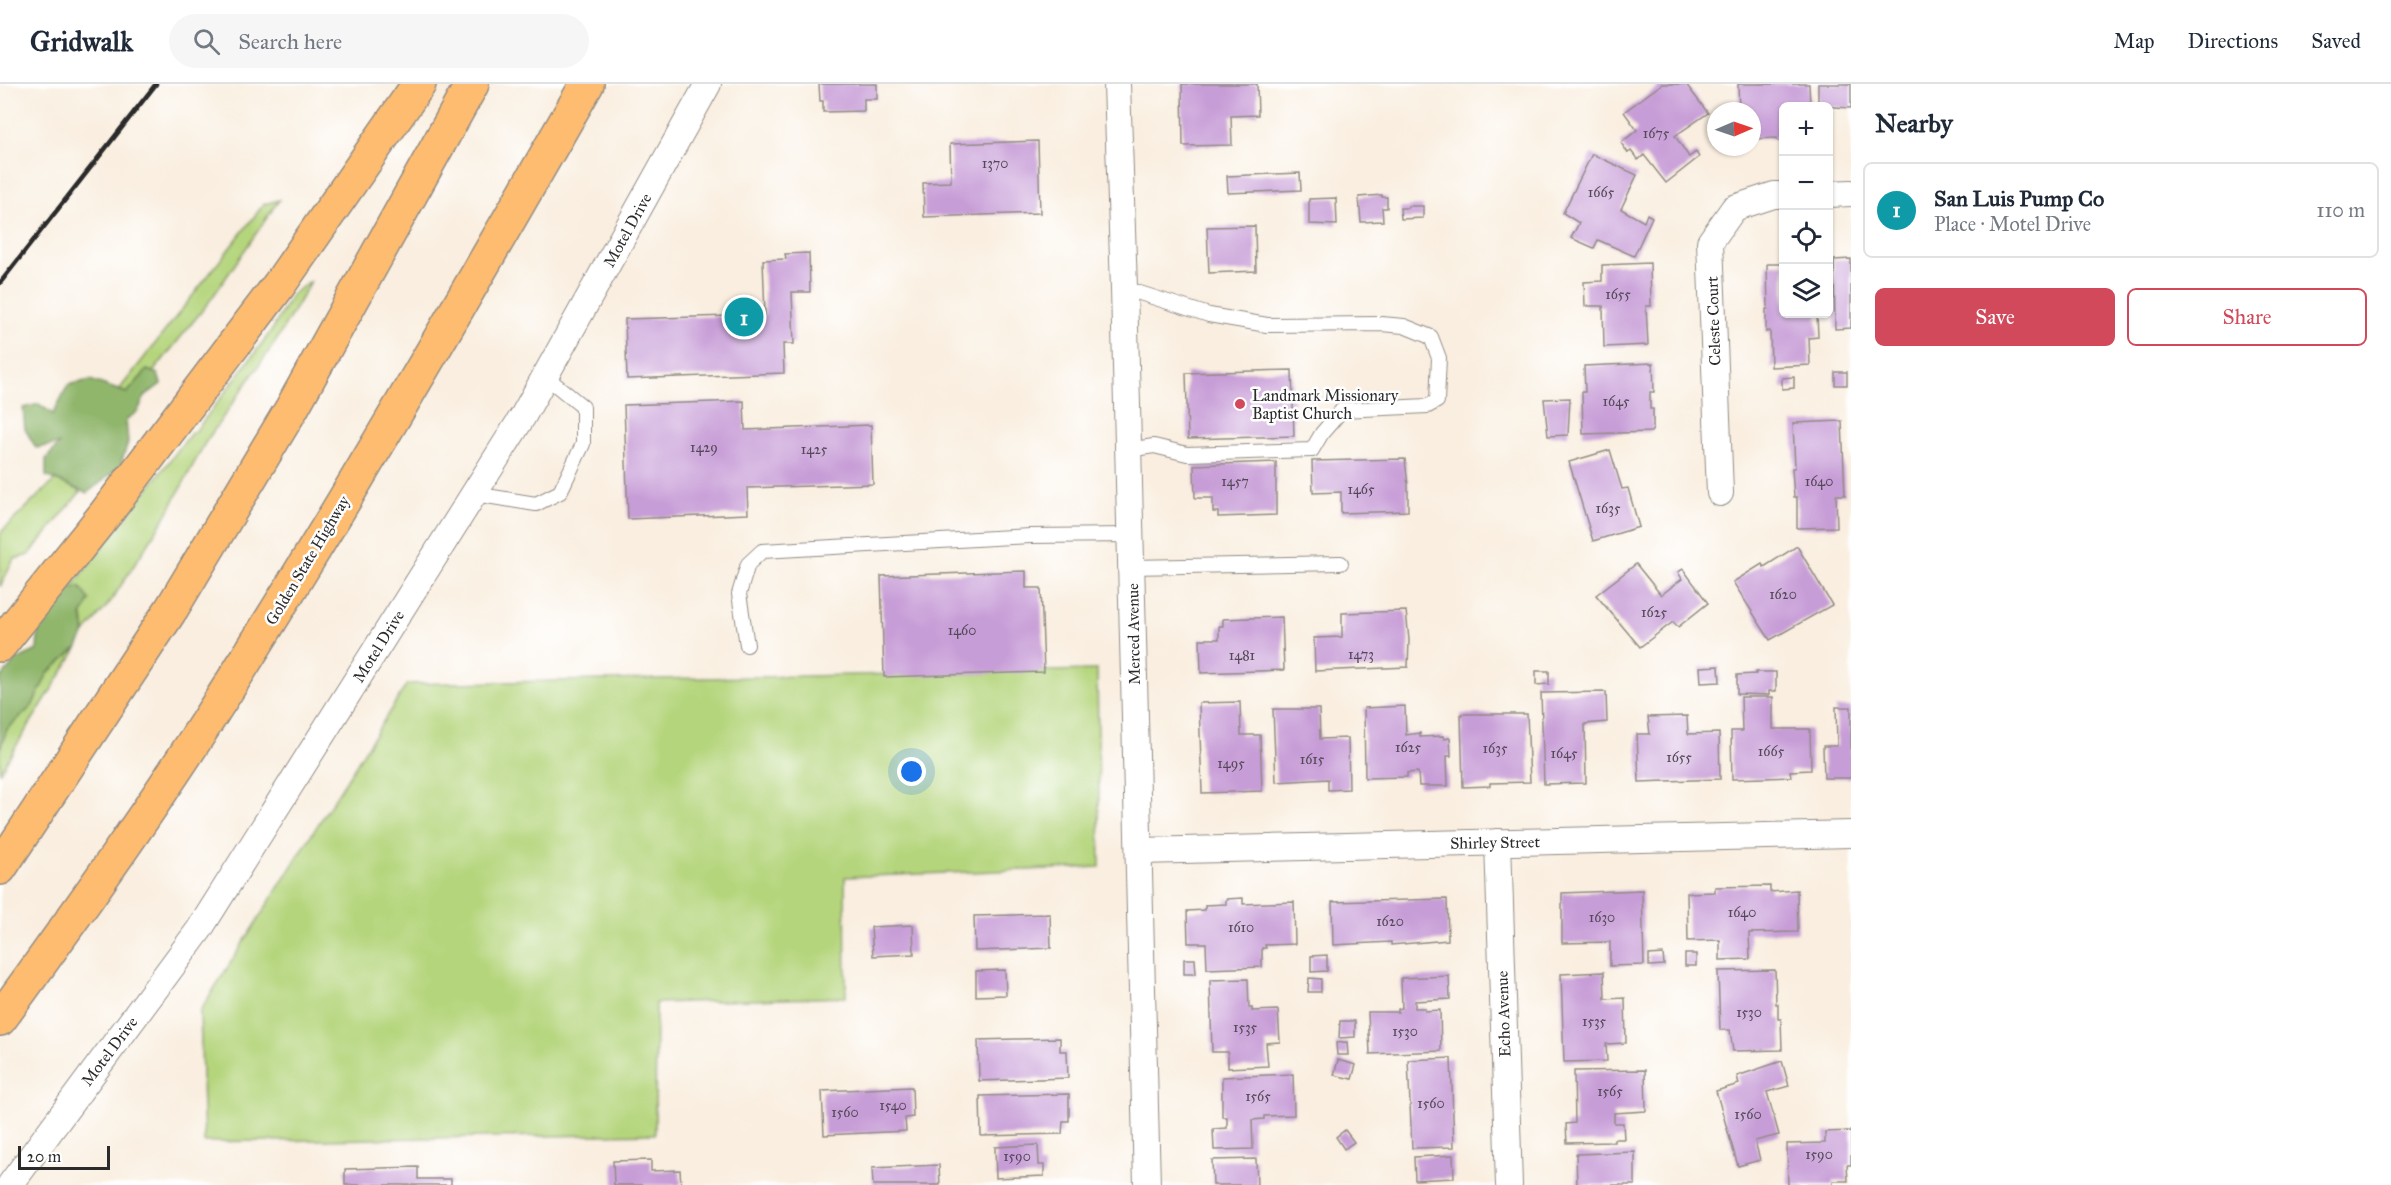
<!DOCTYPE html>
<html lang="en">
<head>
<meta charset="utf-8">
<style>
  :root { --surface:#fff; --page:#f6f6f7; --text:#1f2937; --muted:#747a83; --line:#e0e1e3; --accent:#d1495b }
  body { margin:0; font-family:"IM FELL Great Primer",serif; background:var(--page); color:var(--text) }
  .controls { position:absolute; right:18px; top:18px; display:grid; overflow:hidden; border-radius:9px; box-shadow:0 2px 4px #0004 }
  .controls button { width:54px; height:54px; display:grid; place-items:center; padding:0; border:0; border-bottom:2px solid var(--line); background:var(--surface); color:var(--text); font:30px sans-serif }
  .compass { position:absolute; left:1707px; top:18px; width:54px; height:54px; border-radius:50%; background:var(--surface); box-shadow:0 2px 4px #0004; rotate:88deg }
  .scale { position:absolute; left:18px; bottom:15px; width:92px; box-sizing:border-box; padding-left:6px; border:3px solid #2b2b2b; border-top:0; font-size:16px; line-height:21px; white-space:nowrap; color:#2b2b2b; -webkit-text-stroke:4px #fff; paint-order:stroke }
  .you { position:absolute; left:912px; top:688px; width:21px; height:21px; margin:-15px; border:4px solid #fff; border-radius:50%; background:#1a73e8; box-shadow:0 0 0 9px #1a73e833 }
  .badge { display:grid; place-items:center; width:39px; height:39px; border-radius:50%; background:var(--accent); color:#fff; font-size:20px; font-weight:700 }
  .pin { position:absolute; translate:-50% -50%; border:3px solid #fff; box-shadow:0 2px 6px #0006 }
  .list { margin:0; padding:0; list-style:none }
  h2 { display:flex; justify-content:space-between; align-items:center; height:78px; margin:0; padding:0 24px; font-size:26px }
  h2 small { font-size:20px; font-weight:400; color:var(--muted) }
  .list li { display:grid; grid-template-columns:39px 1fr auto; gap:18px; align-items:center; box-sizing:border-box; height:96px; margin:0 12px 12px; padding:0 12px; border:2px solid var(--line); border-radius:9px }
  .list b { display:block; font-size:22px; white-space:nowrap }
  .list p { margin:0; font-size:20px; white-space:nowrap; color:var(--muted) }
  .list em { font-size:20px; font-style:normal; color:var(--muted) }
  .actions { display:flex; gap:12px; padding:18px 24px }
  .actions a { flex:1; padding:14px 0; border:2px solid var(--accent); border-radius:9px; text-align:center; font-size:21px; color:var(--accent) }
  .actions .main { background:var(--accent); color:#fff }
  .icon { flex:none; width:33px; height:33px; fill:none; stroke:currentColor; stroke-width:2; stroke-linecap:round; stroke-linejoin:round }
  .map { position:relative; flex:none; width:1851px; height:1101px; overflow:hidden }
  header { display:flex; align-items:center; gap:36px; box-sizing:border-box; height:84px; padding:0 30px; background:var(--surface); border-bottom:2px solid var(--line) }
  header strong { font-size:28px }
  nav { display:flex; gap:33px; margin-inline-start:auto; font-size:21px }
  .search { width:420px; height:54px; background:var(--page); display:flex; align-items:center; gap:15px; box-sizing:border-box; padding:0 21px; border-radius:33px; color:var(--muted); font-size:22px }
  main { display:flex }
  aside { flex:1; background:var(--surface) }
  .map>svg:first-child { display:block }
  .green { fill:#b5d57d; stroke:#708054; stroke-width:1.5 }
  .forest { fill:#90b66c; stroke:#5e704c; stroke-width:1.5 }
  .building { fill:#c79dd7 }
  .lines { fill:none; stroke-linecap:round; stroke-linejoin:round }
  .service-casing { stroke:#928c85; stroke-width:16 }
  .minor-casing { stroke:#928c85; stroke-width:28 }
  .motorway-casing { stroke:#928c85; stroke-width:36 }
  .service { stroke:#fff; stroke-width:14 }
  .minor { stroke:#fff; stroke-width:26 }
  .motorway { stroke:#febc70; stroke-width:33 }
  .rail { stroke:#2b2b2b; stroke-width:4.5 }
  .poi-dot { fill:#d1495b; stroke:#fff; stroke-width:2 }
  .labels { text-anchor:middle; stroke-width:5; stroke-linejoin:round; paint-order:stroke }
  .number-label { font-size:14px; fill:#524856 }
  .street-label { font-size:16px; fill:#2b2b2b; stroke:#fff }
  .poi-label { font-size:16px; fill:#2b2b2b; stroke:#fff; text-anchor:start }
</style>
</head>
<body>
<header>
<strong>Gridwalk</strong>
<div class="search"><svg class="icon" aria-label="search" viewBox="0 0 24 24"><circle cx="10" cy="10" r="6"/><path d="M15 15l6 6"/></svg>Search here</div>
<nav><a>Map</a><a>Directions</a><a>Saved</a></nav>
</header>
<main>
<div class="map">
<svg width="1851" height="1101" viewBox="0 0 1851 1101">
  <rect width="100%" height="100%" fill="#fff"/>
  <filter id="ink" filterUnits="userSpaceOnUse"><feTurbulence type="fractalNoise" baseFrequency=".0167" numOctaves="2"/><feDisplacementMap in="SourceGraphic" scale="12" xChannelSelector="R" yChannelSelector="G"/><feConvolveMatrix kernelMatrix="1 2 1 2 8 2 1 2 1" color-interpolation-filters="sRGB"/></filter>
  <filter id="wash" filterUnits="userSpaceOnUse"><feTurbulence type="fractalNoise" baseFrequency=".008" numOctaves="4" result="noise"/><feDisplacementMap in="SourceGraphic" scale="24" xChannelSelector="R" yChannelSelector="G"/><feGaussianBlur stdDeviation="1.35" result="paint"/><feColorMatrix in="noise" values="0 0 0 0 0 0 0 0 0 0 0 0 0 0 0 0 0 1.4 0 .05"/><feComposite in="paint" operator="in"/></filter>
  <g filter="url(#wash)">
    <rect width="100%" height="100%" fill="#f9eedf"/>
    <g class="green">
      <path d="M 279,116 L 212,214 L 153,288 L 147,286 L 127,309 L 119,306 L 264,120 Z"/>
      <path d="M 311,197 L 276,257 L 205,359 L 164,435 L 111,517 L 85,549 L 80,503 L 71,504 L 192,348 L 195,348 L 272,246 L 292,210 Z"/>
      <path d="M 55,396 L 81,407 L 29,471 L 14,475 L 0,503 L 0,449 Z"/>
      <path d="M 78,563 L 0,688 L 0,665 L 7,645 L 32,622 L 48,589 Z"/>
      <path d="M 1097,586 L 1100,783 L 845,793 L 846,913 L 656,919 L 655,1050 L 204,1058 L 200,927 L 407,600 Z"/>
    </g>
    <g class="forest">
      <path d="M 147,286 L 158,290 L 161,300 L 145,312 L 138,327 L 126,336 L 128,358 L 120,383 L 87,409 L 46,392 L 46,375 L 59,360 L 36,364 L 25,345 L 23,324 L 39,320 L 53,330 L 68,301 L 90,296 L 127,309 Z"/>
      <path d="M 80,503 L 90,516 L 82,531 L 85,549 L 78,563 L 48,589 L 32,622 L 7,645 L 0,665 L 0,595 L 16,576 L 37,566 L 39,535 L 64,505 Z"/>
    </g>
    <g id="blocks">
      <g class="building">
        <path d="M 819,0 L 877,0 L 877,15 L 864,15 L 864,27 L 823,28 L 823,17 L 820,17 Z"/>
        <path d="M 1182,0 L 1257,0 L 1258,31 L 1231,32 L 1232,61 L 1183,62 Z"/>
        <path d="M 1662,0 L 1686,0 L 1708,29 L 1675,52 L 1689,73 L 1696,68 L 1699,73 L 1666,99 L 1644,71 L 1638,76 L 1631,67 L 1628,69 L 1621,59 L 1637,46 L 1624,28 Z"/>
        <path d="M 1738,0 L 1809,0 L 1810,22 L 1784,22 L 1784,57 L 1778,57 L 1777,54 L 1752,55 L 1752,27 L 1739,27 Z"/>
        <path d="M 1818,0 L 1851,0 L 1851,24 L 1818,22 Z"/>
        <path d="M 1038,57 L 1040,129 L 924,133 L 923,99 L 951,98 L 950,60 Z"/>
        <path d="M 1592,70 L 1637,91 L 1621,125 L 1644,138 L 1647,130 L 1652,133 L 1634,172 L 1598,156 L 1594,164 L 1571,154 L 1579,139 L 1563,129 Z"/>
        <path d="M 1300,89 L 1301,106 L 1228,109 L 1227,92 Z"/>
        <path d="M 1382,111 L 1382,113 L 1387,113 L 1387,124 L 1382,124 L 1383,137 L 1361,138 L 1359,113 Z"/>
        <path d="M 1336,114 L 1337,141 L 1309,140 L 1309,115 Z"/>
        <path d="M 1408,122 L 1423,122 L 1423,134 L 1401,135 L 1400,124 L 1408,124 Z"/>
        <path d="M 1255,142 L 1256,187 L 1209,189 L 1207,143 Z"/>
        <path d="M 809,169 L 810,208 L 792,208 L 794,260 L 783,260 L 784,289 L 627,295 L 625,235 L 765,231 L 763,176 L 786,175 L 785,170 Z"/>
        <path d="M 1851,175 L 1851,244 L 1835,245 L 1834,176 Z"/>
        <path d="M 1650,179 L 1651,222 L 1646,222 L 1648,261 L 1604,263 L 1603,222 L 1585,222 L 1584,198 L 1602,197 L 1602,181 Z"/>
        <path d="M 1767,180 L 1784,180 L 1784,230 L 1817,230 L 1818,253 L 1809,254 L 1810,281 L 1771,283 L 1770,247 L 1766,248 L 1766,225 L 1768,225 Z"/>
        <path d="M 1653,279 L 1654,308 L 1650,308 L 1650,325 L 1653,325 L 1653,345 L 1651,348 L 1583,350 L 1582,308 L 1585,308 L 1584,282 Z"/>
        <path d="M 1292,286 L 1294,352 L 1188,355 L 1186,289 Z"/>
        <rect x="1835" y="288" width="12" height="13"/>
        <path d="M 1794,293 L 1794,304 L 1782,305 L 1782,294 Z"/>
        <path d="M 1570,314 L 1568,351 L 1548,352 L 1544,315 Z"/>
        <path d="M 744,317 L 745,346 L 871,341 L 873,400 L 747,404 L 748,430 L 628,435 L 624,321 Z"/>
        <path d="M 1842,337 L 1845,411 L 1836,411 L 1837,443 L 1797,444 L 1797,413 L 1794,413 L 1792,384 L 1795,384 L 1793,339 Z"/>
        <path d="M 1610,366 L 1622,405 L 1628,404 L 1639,443 L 1593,457 L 1569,378 Z"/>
        <path d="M 1405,375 L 1408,402 L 1408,427 L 1341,429 L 1341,408 L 1313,409 L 1312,377 Z"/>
        <path d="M 1276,378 L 1276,431 L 1218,433 L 1218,428 L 1213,428 L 1213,414 L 1195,414 L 1194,381 Z"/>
        <path d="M 1797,462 L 1832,521 L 1770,556 L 1733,498 L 1762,480 L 1764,483 Z"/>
        <path d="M 1636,480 L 1661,511 L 1682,495 L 1678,488 L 1683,485 L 1708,519 L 1678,543 L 1673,538 L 1640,563 L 1596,511 Z"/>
        <path d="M 1026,487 L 1026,504 L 1041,504 L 1044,588 L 884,593 L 881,492 Z"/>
        <path d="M 1406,527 L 1409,556 L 1408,583 L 1315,587 L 1314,554 L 1342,553 L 1342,529 Z"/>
        <path d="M 1282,533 L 1284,586 L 1201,589 L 1200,555 L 1219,555 L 1219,542 L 1223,542 L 1223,535 Z"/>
        <path d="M 1719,582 L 1720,598 L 1701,599 L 1700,583 Z"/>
        <path d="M 1536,587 L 1549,587 L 1549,600 L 1536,601 Z"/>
        <path d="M 1756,588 L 1776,588 L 1776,607 L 1769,607 L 1769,611 L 1737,610 L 1737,591 L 1756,590 Z"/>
        <path d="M 1606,608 L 1607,638 L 1585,640 L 1586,699 L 1544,700 L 1541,609 Z"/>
        <path d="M 1741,613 L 1773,613 L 1773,645 L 1810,645 L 1811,686 L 1790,687 L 1791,693 L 1732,695 L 1731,647 L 1742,647 Z"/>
        <path d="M 1240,618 L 1241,651 L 1260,651 L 1262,707 L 1202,709 L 1199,619 Z"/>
        <path d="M 1405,622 L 1406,651 L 1420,649 L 1420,653 L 1443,652 L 1444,655 L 1450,654 L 1451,672 L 1447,672 L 1448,702 L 1419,702 L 1418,688 L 1407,689 L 1407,693 L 1365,694 L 1364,624 Z"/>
        <path d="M 1836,623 L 1851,623 L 1851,694 L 1824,694 L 1823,662 L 1837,662 Z"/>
        <path d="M 1273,625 L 1319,625 L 1320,655 L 1348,654 L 1349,705 L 1328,706 L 1328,695 L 1276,698 Z"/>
        <path d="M 1461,630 L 1527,630 L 1530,698 L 1490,699 L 1490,702 L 1463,703 Z"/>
        <path d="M 1687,632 L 1688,650 L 1719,649 L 1720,695 L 1639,698 L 1637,650 L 1650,650 L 1648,633 Z"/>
        <path d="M 1770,802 L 1770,808 L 1797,806 L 1798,848 L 1749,849 L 1750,875 L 1720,876 L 1720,856 L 1688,857 L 1687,809 L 1715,808 L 1715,803 Z"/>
        <path d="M 1642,806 L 1644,881 L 1610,882 L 1610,858 L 1562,859 L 1562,809 Z"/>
        <path d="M 1243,814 L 1243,820 L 1294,818 L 1295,860 L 1265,861 L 1266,864 L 1262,864 L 1262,883 L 1207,885 L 1206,859 L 1188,859 L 1187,827 L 1205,826 L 1205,821 L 1226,820 L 1226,815 Z"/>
        <path d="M 1447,815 L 1448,856 L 1391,861 L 1391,858 L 1333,861 L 1332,818 Z"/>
        <path d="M 1050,830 L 1051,864 L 975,867 L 974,832 Z"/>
        <path d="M 913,841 L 914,870 L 873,872 L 871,843 Z"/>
        <path d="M 1663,870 L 1664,881 L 1649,882 L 1649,871 Z"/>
        <rect x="1685" y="870" width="11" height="12"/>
        <path d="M 1327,871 L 1327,887 L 1311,888 L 1311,872 Z"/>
        <path d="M 1184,875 L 1195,875 L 1196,890 L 1184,890 Z"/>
        <path d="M 1005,886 L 1006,911 L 976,912 L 976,887 Z"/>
        <path d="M 1775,886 L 1776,920 L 1778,920 L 1778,935 L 1781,935 L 1782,966 L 1733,967 L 1730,946 L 1720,946 L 1718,887 Z"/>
        <path d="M 1604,888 L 1605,915 L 1625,914 L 1626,959 L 1606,960 L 1607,977 L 1564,978 L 1561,890 Z"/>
        <path d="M 1449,892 L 1450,915 L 1415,917 L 1415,924 L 1425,924 L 1425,927 L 1440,926 L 1441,967 L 1370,970 L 1368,928 L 1398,928 L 1398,925 L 1402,924 L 1401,894 Z"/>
        <path d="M 1309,894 L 1321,895 L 1321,908 L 1308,908 Z"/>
        <path d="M 1248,895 L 1249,924 L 1252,924 L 1252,927 L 1278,926 L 1280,958 L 1266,959 L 1268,982 L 1228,984 L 1228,968 L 1212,968 L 1210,896 Z"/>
        <path d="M 1340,937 L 1355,937 L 1355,953 L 1339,954 Z"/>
        <path d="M 1060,954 L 1060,967 L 1067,967 L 1068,994 L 979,997 L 978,956 Z"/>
        <path d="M 1347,958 L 1348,971 L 1337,971 L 1336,959 Z"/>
        <path d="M 1451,974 L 1454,1063 L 1412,1064 L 1408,976 Z"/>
        <path d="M 1338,976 L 1356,981 L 1352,995 L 1334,991 Z"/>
        <path d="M 1782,977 L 1789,1002 L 1767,1008 L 1779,1051 L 1755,1057 L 1760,1076 L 1738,1082 L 1716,1007 L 1739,1000 L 1737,992 Z"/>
        <path d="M 1645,986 L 1646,1027 L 1614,1029 L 1614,1039 L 1623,1039 L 1624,1055 L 1614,1055 L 1614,1058 L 1567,1059 L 1566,1040 L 1575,1039 L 1574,987 Z"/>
        <path d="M 1293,990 L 1294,1031 L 1264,1032 L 1264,1035 L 1252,1036 L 1253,1065 L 1214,1066 L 1213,1045 L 1227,1044 L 1227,1033 L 1222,1033 L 1222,993 Z"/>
        <path d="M 912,1003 L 913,1033 L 905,1034 L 906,1047 L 824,1051 L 822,1007 Z"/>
        <path d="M 1069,1010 L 1069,1037 L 1063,1037 L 1062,1050 L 981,1052 L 980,1012 Z"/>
        <path d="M 1345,1046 L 1354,1058 L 1344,1065 L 1336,1053 Z"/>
        <path d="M 1851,1047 L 1851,1081 L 1847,1081 L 1848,1097 L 1833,1097 L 1833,1101 L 1788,1101 L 1787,1060 L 1825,1059 L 1825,1048 Z"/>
        <path d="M 1038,1061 L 1039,1081 L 1044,1081 L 1044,1092 L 996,1094 L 995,1063 Z"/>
        <path d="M 1635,1068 L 1635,1101 L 1577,1101 L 1576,1070 Z"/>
        <path d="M 1453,1071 L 1454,1094 L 1415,1096 L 1414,1073 Z"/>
        <path d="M 1256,1075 L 1257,1101 L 1213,1101 L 1212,1076 Z"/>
        <path d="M 651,1076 L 651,1087 L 680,1086 L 681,1101 L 614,1101 L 613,1077 Z"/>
        <path d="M 939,1081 L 940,1101 L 873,1101 L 872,1084 Z"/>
        <path d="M 418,1083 L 418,1095 L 451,1095 L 451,1101 L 345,1101 L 345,1085 Z"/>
      </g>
    </g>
  </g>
  <g filter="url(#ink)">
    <use href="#blocks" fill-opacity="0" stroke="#928c85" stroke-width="1.5"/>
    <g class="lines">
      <defs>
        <g id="service">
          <path d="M 1124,204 L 1209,231 L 1267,241 L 1381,240 L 1404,242 L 1431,253 L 1439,274 L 1437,317 L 1428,322 L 1342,326 L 1322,349 L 1312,366 L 1187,370 L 1154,362 L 1128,366"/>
          <path d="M 474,410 L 536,420 L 560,408 L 583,360 L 583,323 L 545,292"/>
          <path d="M 1131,483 L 1341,479"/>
          <path d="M 747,561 L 739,510 L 748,480 L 762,467 L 1030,452 L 1131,451"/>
        </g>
        <g id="minor">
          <path d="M 1117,0 L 1124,204 L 1147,1101"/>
          <path d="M 1828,110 L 1851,109"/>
          <path d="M 1720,409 L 1710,158 L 1734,124 L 1774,111 L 1784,111"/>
          <path d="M 1498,758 L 1509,1101"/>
          <path d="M 1139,767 L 1851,750"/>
          <path d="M 10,1101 L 199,846 L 523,332 L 708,0"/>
        </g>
        <g id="motorway">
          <path d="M 0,561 L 106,429 L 279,201 L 419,0"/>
          <path d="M 0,784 L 172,524 L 292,324 L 472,0"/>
          <path d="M 0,935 C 68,842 135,749 197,653 C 334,440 461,220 587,0"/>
        </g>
      </defs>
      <use href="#service" class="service-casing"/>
      <use href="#minor" class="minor-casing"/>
      <use href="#motorway" class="motorway-casing"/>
      <use href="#service" class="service"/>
      <use href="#minor" class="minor"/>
      <use href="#motorway" class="motorway"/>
      <path class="rail" d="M 0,199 L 156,0"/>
    </g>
  </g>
  <circle class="poi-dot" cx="1240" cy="320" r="6"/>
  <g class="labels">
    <g class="number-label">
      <text x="1656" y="54">1675</text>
      <text x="995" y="84">1370</text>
      <text x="1601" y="113">1665</text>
      <text x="1618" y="215">1655</text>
      <text x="1616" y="322">1645</text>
      <text x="704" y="368">1429</text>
      <text x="814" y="370">1425</text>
      <text x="1235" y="402">1457</text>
      <text x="1819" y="402">1640</text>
      <text x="1361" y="410">1465</text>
      <text x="1608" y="429">1635</text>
      <text x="1783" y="515">1620</text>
      <text x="1654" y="533">1625</text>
      <text x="962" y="551">1460</text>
      <text x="1361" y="575">1473</text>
      <text x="1242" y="576">1481</text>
      <text x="1408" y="668">1625</text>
      <text x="1495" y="669">1635</text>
      <text x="1771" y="672">1665</text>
      <text x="1564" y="674">1645</text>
      <text x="1679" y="678">1655</text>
      <text x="1312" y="680">1615</text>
      <text x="1231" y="684">1495</text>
      <text x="1742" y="833">1640</text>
      <text x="1602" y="838">1630</text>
      <text x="1390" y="842">1620</text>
      <text x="1241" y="848">1610</text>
      <text x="1749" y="933">1530</text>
      <text x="1594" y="942">1535</text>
      <text x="1245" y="948">1535</text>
      <text x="1405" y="952">1530</text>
      <text x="1610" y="1012">1565</text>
      <text x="1258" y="1017">1565</text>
      <text x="1431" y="1024">1560</text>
      <text x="893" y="1026">1540</text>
      <text x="845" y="1033">1560</text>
      <text x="1748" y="1035">1560</text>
      <text x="1819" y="1075">1590</text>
      <text x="1017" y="1077">1590</text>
    </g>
    <g class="street-label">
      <text transform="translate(627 146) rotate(-61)" y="6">Motel Drive</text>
      <text transform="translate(1713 237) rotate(-92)" y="6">Celeste Court</text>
      <text transform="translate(307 476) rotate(-59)" y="6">Golden State Highway</text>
      <text transform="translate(1133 550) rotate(-91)" y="6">Merced Avenue</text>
      <text transform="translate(378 562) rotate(-58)" y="6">Motel Drive</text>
      <text transform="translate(1495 758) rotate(-1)" y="6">Shirley Street</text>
      <text transform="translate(1503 930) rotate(-92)" y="6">Echo Avenue</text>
      <text transform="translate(109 967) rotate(-53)" y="6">Motel Drive</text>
    </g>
    <g class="poi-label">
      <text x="1252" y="317">Landmark Missionary<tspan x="1252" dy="18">Baptist Church</tspan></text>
    </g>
  </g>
</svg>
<div class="controls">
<button>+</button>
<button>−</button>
<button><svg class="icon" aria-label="locate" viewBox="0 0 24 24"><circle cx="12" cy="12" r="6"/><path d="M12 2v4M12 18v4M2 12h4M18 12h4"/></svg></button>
<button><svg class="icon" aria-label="layers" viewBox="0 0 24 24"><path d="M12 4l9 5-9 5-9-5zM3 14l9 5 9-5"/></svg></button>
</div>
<svg class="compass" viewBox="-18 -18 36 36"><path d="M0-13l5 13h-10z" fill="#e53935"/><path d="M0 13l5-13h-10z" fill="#747a83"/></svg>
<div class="scale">20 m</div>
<div class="you"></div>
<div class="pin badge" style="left:744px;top:233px;background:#0f9aa8">1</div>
</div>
<aside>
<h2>Nearby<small></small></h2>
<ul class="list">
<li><span class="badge" style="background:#0f9aa8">1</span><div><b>San Luis Pump Co</b><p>Place · Motel Drive</p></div><em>110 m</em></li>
</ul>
<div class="actions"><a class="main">Save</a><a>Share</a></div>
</aside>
</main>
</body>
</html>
